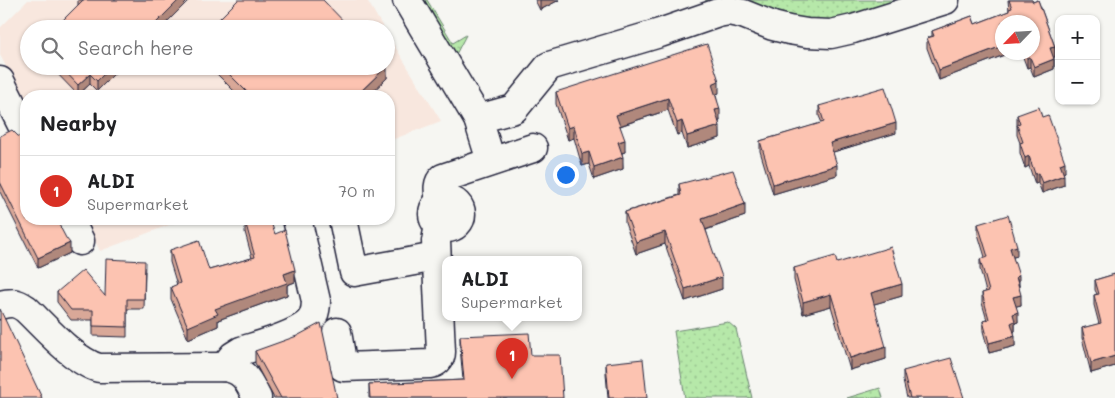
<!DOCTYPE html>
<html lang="en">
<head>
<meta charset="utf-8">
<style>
  :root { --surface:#fff; --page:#f2f2f2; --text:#202124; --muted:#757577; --line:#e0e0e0; --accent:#d93025 }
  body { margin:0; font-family:Mali,sans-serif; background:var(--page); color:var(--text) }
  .controls { position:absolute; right:15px; top:15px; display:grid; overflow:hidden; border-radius:10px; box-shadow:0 1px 4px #0004 }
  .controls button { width:45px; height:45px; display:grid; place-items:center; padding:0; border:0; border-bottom:1px solid var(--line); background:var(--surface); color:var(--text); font:25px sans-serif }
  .compass { position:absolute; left:995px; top:15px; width:45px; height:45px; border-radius:50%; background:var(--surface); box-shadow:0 1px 4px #0004; rotate:245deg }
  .you { position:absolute; left:565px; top:174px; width:18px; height:18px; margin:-12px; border:4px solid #fff; border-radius:50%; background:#1a73e8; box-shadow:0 0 0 8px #1a73e833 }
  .badge { display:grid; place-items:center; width:32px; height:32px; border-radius:50%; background:var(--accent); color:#fff; font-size:16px; font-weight:700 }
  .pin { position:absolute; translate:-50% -41px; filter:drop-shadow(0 1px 2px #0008) }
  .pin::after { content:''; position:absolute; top:26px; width:18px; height:15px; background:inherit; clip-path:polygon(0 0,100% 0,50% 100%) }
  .popup { position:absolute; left:442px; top:256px; width:140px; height:65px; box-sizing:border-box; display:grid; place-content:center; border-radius:10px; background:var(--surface); filter:drop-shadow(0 1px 4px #0005); font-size:16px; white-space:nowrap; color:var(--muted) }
  .popup b { font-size:19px; color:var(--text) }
  .popup::after { content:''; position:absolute; left:50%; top:100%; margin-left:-10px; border:10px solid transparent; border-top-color:var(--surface) }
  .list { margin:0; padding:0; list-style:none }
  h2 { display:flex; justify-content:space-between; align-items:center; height:65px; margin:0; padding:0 20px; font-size:21px }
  h2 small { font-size:16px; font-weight:400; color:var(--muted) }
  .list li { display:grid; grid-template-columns:32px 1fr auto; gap:15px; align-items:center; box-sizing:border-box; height:70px; padding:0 20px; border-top:1px solid var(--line) }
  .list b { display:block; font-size:19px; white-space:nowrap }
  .list p { margin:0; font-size:16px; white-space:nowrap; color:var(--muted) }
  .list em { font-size:16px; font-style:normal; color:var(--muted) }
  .icon { flex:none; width:28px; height:28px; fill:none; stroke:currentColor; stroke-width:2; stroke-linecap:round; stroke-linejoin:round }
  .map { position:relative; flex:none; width:1115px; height:398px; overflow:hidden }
  .search { position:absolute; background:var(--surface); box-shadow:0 1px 4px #0004; left:20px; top:20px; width:375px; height:55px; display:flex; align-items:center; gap:12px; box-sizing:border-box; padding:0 18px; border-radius:28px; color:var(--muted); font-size:19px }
  .panel { position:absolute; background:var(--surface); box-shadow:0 1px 4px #0004; left:20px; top:90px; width:375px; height:135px; border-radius:20px }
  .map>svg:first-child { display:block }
  .built { fill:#f8e7de }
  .grass { fill:url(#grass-dots); stroke:#6c8572 }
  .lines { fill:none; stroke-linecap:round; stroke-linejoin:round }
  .minor-casing { stroke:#22223b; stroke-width:31 }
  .minor { stroke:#f6f6f2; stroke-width:28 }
  .wall { fill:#d9a898; stroke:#22223b }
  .shaded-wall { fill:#b0887c; stroke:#22223b }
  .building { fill:#fcc3b1; stroke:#22223b }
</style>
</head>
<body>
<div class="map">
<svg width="1115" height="398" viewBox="0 0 1115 398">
  <defs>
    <pattern id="grass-dots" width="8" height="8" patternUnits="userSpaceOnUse" patternTransform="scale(1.25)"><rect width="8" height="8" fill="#b6e8a9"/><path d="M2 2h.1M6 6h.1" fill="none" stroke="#9cc792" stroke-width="1.8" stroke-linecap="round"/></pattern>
  </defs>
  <rect width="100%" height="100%" fill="#f6f6f2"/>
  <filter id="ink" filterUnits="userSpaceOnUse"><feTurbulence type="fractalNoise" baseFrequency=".02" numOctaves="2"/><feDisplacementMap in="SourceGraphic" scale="10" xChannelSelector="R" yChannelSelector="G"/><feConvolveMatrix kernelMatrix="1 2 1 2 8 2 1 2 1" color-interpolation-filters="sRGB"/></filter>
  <g filter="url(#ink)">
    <g class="built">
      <path d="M 28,0 L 367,0 L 384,29 L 29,29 L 29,66 L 386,66 L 386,32 L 441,121 L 389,141 L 389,96 L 26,96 L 26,106 L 0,55 L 0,28 Z"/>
      <path d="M 84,219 L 185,219 L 100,251 Z"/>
    </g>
    <g class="grass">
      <path d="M 417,0 L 427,0 L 453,43 L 466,35 L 453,60 Z"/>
      <path d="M 705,0 L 919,0 L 834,23 L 792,22 L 760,9 Z"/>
      <path d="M 728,322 L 736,329 L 752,398 L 685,398 L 674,331 Z"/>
      <path d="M 880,388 L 883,398 L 847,398 Z"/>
    </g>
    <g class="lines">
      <defs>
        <g id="minor">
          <path d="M 407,0 L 478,119 L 491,161"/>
          <path d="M 0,81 L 26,133"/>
          <path d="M 478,119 L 514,109 L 549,66 L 660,33 L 718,13 L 729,11 L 743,14 L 773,26 L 789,30 L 807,33 L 831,34 L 853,29 L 945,0"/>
          <circle cx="447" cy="214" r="14"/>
          <path d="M 440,202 C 439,193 436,184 443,178 L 533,148"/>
          <path d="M 69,219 L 80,241"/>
          <path d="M 343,219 L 354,272 L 436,257"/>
          <path d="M 0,305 C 12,302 16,302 26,309 C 44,326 75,362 99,368 L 224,367 C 245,370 248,381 257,398"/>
          <path d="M 337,332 L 343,367 L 430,364 C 436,363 441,359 441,352 L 436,241 L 439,225"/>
          <path d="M 224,367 L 233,356 L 241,351 C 259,345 304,334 313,317 C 315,312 316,306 316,301 L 297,219"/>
        </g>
      </defs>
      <use href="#minor" class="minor-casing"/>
      <use href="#minor" class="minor"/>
    </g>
    <g class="wall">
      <path d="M 78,0 L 189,0 L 78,5 Z"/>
      <path d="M 535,0 L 559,0 L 540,10 Z"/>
      <path d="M 1008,0 L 1032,0 L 1033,2 L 1038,0 L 1055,47 L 1055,57 L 1053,57 L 1054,59 L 1054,69 L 1034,77 L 1030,67 L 1027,68 L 1021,52 L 1032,52 L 1032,22 L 1002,22 L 1002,52 L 1012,52 L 939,80 L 927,48 L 927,38 L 932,36 L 932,31 L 972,16 L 975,24 L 1009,11 Z"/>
      <path d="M 50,66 L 122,66 L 97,91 L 90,84 L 78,95 Z"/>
      <path d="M 209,66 L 386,66 L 387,78 L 368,96 L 239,96 Z"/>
      <path d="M 556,92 L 719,93 L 716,94 L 720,121 L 719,121 L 720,138 L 687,148 L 682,133 L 677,135 L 668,110 L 620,126 L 625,152 L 622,153 L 623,169 L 594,179 L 589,164 L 582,166 L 574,138 L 568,140 L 556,104 Z"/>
      <path d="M 819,106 L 896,133 L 833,152 L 837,175 L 773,194 L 760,151 L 760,141 L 822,123 L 819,116 Z"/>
      <path d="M 1017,115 L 1042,117 L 1065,172 L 1063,173 L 1064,185 L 1042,193 L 1038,183 L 1035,184 L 1029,166 L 1025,168 L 1020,153 L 1020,143 L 1017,135 Z"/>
      <path d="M 0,136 L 18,136 L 26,219 L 70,253 L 38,268 L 0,192 Z"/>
      <path d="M 679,184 L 745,216 L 706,230 L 722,289 L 685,301 L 665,244 L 636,254 L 625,223 L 625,212 L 679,195 Z"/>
      <path d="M 245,221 L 275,234 L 295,282 L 287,285 L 287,295 L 218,320 L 218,326 L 188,339 L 171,299 L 171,287 L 177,285 L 170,262 L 170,250 L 209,270 L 252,258 L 245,232 Z"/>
      <path d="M 978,224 L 1017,256 L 1013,257 L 1019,286 L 1021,305 L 1016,306 L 1018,322 L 1015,323 L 1015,331 L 1014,332 L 1015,346 L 989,353 L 983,331 L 983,321 L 987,320 L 982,303 L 982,293 L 986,292 L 980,269 L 980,259 L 985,257 L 978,234 Z"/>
      <path d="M 837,263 L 902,296 L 874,304 L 886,359 L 850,370 L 831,306 L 803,314 L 794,280 L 794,268 Z"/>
      <path d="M 145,271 L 144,309 L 127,309 L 127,337 L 93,336 L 93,320 L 71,320 L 57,302 L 57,292 L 105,296 Z"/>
      <path d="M 1115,274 L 1115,366 L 1091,373 L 1082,338 L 1082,328 L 1099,324 L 1094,305 L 1094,295 L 1097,294 L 1095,290 L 1095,280 Z"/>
      <path d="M 460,336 L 531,355 L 563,398 L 369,398 L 369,384 L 463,380 L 460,347 Z"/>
      <path d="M 255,351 L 337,398 L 274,398 L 255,363 Z"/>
      <path d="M 606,363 L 647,398 L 608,398 L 606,373 Z"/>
      <path d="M 903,371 L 964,398 L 907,398 L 903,381 Z"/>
    </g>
    <g class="shaded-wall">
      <path d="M 179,0 L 189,0 L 160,29 L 150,29 Z"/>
      <path d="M 540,0 L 559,0 L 540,10 Z"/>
      <path d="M 1002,46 L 1002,52 L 1012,52 L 939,80 L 939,70 Z"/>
      <path d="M 1055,47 L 1055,57 L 1050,58 L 1050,48 Z"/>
      <path d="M 1030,57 L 1030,67 L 1027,68 L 1027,58 Z"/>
      <path d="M 1054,59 L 1054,69 L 1034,77 L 1034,67 Z"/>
      <path d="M 112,66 L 122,66 L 97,91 L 97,81 Z"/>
      <path d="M 387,66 L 387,78 L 368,96 L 356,96 Z"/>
      <path d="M 90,74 L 90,84 L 78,95 L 78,85 Z"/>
      <path d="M 719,81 L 719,93 L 712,96 L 712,84 Z"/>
      <path d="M 668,98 L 668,110 L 616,127 L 616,115 Z"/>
      <path d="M 720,109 L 720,121 L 715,122 L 715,110 Z"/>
      <path d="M 682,121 L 682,133 L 677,135 L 677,123 Z"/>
      <path d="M 896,123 L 896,133 L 830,153 L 830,143 Z"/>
      <path d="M 574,126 L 574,138 L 568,140 L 568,128 Z"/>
      <path d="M 720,126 L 720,138 L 687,148 L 687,136 Z"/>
      <path d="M 625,140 L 625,152 L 618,154 L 618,142 Z"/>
      <path d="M 589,152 L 589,164 L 582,166 L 582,154 Z"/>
      <path d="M 1029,156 L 1029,166 L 1025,168 L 1025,158 Z"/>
      <path d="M 623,157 L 623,169 L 594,179 L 594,167 Z"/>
      <path d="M 1065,162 L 1065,172 L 1060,174 L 1060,164 Z"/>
      <path d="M 837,165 L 837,175 L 773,194 L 773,184 Z"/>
      <path d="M 1038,173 L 1038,183 L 1035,184 L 1035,174 Z"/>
      <path d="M 1064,175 L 1064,185 L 1042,193 L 1042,183 Z"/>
      <path d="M 745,204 L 745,216 L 702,231 L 702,219 Z"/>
      <path d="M 665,232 L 665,244 L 636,254 L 636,242 Z"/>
      <path d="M 70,243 L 70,253 L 38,268 L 38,258 Z"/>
      <path d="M 1017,246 L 1017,256 L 1010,258 L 1010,248 Z"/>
      <path d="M 295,270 L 295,282 L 287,285 L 287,295 L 218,320 L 218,326 L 188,339 L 188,327 L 215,309 L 284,274 Z"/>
      <path d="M 1019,276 L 1019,286 L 1016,277 Z"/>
      <path d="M 722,277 L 722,289 L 685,301 L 685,289 Z"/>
      <path d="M 902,284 L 902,296 L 871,305 L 871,293 Z"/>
      <path d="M 831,294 L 831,306 L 803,314 L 803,302 Z"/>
      <path d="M 1021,295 L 1021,305 L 1013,307 L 1013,297 Z"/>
      <path d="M 1018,312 L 1018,322 L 1015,323 L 1015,331 L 1011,333 L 1011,323 L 1013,314 Z"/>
      <path d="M 1015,336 L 1015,346 L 989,353 L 989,343 Z"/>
      <path d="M 886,347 L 886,359 L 850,370 L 850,358 Z"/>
      <path d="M 1115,356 L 1115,366 L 1091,373 L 1091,363 Z"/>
    </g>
    <g class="building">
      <path d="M 83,0 L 179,0 L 150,29 L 54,29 Z"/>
      <path d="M 238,0 L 323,0 L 351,29 L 209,29 Z"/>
      <path d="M 1009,0 L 1032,0 L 1033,2 L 1038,0 L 1055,47 L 1050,48 L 1054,59 L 1034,67 L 1030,57 L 1027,58 L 1025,52 L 1032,52 L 1032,22 L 1002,22 L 1002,46 L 939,70 L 927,38 L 934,36 L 932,31 L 972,16 L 975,24 L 1009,11 L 1009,9 L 1012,8 Z"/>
      <path d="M 707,44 L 719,81 L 712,84 L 720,109 L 715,110 L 720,126 L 687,136 L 682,121 L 677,123 L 668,98 L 616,115 L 625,140 L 618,142 L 623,157 L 594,167 L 589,152 L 582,154 L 574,126 L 568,128 L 556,92 Z"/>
      <path d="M 386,65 L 387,66 L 356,96 L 251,96 L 221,66 L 386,66 Z"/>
      <path d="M 60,66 L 112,66 L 97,81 L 90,74 L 78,85 Z"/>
      <path d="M 885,87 L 896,123 L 830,143 L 837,165 L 773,184 L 760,141 L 824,122 L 819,106 Z"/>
      <path d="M 1039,107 L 1042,117 L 1048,115 L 1065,162 L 1060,164 L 1064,175 L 1042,183 L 1038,173 L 1035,174 L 1029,156 L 1025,158 L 1020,143 L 1023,142 L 1017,125 L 1020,124 L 1017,115 Z"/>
      <path d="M 12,130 L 18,136 L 26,138 L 26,219 L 56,219 L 66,238 L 70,243 L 38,258 L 0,182 L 0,136 Z"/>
      <path d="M 733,170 L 745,204 L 702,219 L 722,277 L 685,289 L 665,232 L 636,242 L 625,212 L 681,195 L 679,184 Z"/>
      <path d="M 1008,215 L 1017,246 L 1010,248 L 1019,276 L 1016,277 L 1021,295 L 1013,297 L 1018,312 L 1013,314 L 1015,321 L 1011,323 L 1015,336 L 989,343 L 983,321 L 989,319 L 982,293 L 989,291 L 980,259 L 988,257 L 978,224 Z"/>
      <path d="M 250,219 L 270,219 L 275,234 L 285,230 L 295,270 L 284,274 L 287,283 L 215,309 L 218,314 L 188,327 L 171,287 L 180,283 L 170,250 L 199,240 L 209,270 L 255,257 L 245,221 Z"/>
      <path d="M 891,247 L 902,284 L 871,293 L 886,347 L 850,358 L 831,294 L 803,302 L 794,268 L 835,256 L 837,263 Z"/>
      <path d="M 106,259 L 145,261 L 144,299 L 127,299 L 127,327 L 93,326 L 93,310 L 71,310 L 57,292 L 83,270 L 105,296 Z"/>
      <path d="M 1115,274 L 1115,356 L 1091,363 L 1082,328 L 1101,323 L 1094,295 L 1099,294 L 1095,280 Z"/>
      <path d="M 0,309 L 42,398 L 0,398 Z"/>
      <path d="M 321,323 L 337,398 L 281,398 L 255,351 L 297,336 Z"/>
      <path d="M 529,333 L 531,355 L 560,355 L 563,398 L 370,398 L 369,384 L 464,380 L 460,336 Z"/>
      <path d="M 951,358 L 964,398 L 910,398 L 903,371 Z"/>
      <path d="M 643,359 L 647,398 L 609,398 L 606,363 Z"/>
    </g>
  </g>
</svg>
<div class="controls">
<button>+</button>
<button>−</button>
</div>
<svg class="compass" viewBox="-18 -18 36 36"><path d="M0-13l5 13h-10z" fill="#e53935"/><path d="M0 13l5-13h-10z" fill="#757577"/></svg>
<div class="you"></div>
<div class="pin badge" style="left:512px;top:379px">1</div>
<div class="popup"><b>ALDI</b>Supermarket</div>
<div class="search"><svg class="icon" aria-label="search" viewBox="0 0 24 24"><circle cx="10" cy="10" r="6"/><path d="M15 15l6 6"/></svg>Search here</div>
<section class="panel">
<h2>Nearby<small></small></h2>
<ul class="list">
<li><span class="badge">1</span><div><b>ALDI</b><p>Supermarket</p></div><em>70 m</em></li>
</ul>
</section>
</div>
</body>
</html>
